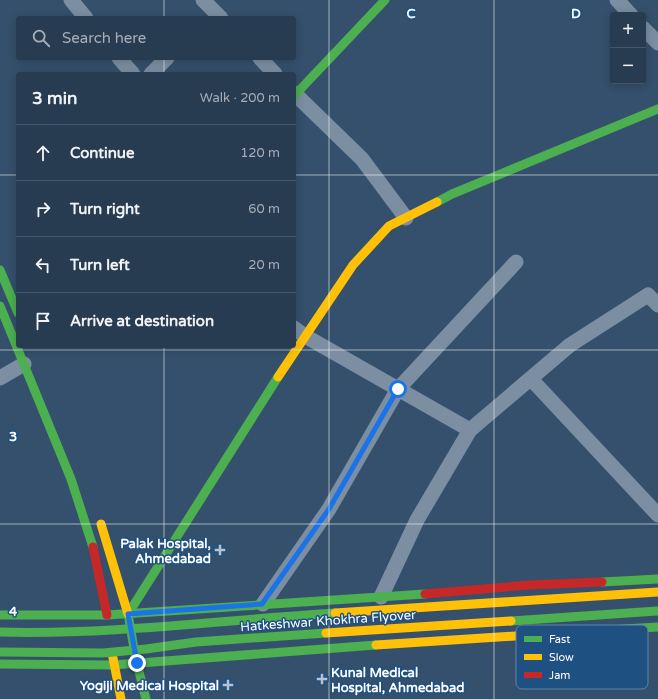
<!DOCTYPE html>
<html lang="en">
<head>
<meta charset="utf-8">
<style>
  :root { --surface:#283c51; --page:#304358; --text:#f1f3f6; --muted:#a5adb7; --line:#445668 }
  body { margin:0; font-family:"Varela Round",sans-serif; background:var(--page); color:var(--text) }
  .controls { position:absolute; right:12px; top:12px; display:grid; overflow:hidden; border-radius:4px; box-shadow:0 2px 10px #0003 }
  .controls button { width:36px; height:36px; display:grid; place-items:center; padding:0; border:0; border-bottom:1px solid var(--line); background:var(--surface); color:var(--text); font:20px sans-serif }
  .stop { position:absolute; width:12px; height:12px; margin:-9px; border:3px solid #1a73e8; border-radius:50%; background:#fff }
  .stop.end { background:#1a73e8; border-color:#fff; box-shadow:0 1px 4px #0008 }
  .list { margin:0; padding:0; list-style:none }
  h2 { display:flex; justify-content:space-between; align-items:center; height:52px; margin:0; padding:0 16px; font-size:17px }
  h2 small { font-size:13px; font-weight:400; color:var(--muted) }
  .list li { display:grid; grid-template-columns:26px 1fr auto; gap:12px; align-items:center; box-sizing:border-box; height:56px; padding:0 16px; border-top:1px solid var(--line) }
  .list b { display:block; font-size:15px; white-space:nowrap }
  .list em { font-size:13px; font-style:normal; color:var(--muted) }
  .icon { flex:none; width:22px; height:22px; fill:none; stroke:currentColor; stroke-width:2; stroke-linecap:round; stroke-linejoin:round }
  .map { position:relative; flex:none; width:658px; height:699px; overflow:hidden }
  .search { position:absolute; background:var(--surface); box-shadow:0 2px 10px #0003; left:16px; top:16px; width:280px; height:44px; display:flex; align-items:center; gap:10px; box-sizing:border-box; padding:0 14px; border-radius:4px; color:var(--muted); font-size:15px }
  .panel { position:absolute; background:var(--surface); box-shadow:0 2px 10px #0003; left:16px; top:72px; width:280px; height:276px; border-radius:4px }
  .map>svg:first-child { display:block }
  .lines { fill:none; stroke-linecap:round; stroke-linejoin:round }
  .street { stroke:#7b8ea2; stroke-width:15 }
  .fast { stroke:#4caf50; stroke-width:9 }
  .slow { stroke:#ffc107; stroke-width:9 }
  .jam { stroke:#c62828; stroke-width:9 }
  .fast-bridge { stroke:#4caf50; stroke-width:9 }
  .slow-bridge { stroke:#ffc107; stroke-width:9 }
  .route { stroke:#1a73e8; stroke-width:5 }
  .grid { fill:none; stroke:#fff; stroke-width:1; stroke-opacity:0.55 }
  .poi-dot { fill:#b8c2cc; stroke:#1e5082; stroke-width:1.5 }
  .labels { text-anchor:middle; stroke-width:3; stroke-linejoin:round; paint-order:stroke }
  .poi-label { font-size:13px; font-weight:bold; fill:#fff; stroke:#1e5082; text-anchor:end }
  .street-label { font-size:13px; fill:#fff; stroke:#1e5082 }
  .key { fill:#1e5082; stroke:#6284a8; stroke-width:1 }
  .key-label { font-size:11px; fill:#fff }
  .grid-label { font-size:13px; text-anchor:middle; font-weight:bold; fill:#fff; stroke:#1e5082; stroke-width:3; stroke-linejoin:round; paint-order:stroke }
</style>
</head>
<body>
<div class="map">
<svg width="658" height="699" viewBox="0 0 658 699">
  <rect width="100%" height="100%" fill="#35506c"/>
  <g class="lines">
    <g class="street">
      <path d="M 71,0 L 86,18"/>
      <path d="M 203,0 L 221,18"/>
      <path d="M 617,0 L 631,15"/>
      <path d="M 643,28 L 658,43"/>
      <path d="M 119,58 L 133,74"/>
      <path d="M 260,58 L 275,74"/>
      <path d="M 151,74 L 167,58"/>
      <path d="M 294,93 L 362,159 L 406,218"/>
      <path d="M 294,328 L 305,336 L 470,430"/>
      <path d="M 0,378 L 24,364"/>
      <path d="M 531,379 L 658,515"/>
      <path d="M 381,597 L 417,520 L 470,430 L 570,345 L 648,295 L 658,305"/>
      <path d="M 263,604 L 329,509 L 398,389 L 516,262"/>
    </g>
    <g class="fast">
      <path d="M 294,96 L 385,0"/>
      <path d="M 437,202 L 452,194 L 658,109"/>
      <path d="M 0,270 L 18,313"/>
      <path d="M 0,306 L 71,479 L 93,547"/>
      <path d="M 602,582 L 658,579"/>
      <path d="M 0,615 L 107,615 L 425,594"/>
      <path d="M 607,630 L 658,627"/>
      <path d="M 0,664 L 113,665 L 376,645"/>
      <path d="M 146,699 L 136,660 L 128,614 L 278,377"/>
    </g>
    <g class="slow">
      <path d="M 278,377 L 353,265 L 389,226 L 437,202"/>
      <path d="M 101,524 L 128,614"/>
      <path d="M 376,645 L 607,630"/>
      <path d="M 112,653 L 121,699"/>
    </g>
    <g class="jam">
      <path d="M 93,547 L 107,615"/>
      <path d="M 425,594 L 529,585 L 602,582"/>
    </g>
    <g class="fast-bridge">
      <path d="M 511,621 L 657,611"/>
      <path d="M 0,632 C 112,635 223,620 335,613"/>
      <path d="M 0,652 L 103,653 L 146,649 L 196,642 L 326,633"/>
    </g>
    <g class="slow-bridge">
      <path d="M 335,613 L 658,592"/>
      <path d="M 326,633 L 511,621"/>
    </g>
  </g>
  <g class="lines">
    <path class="route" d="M 137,663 L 128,614 L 262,604 L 329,509 L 398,389"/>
  </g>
  <path class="grid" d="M 164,0 L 164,18M 329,0 L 329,699M 494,0 L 494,699M 164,58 L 164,74M 0,175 L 18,175M 294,175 L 658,175M 164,346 L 164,699M 0,350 L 658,350M 0,524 L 658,524"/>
  <g class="poi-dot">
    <path d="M218 544h4v4h4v4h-4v4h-4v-4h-4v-4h4z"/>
    <path d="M320 673h4v4h4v4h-4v4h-4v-4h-4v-4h4z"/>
    <path d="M226 679h4v4h4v4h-4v4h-4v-4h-4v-4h4z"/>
  </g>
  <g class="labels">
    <g class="poi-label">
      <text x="211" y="548">Palak Hospital,<tspan x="211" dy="15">Ahmedabad</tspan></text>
      <text x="331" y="677" text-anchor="start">Kunal Medical<tspan x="331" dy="15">Hospital, Ahmedabad</tspan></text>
      <text x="219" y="690">Yogiji Medical Hospital</text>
    </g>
    <g class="street-label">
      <text transform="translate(328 620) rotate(-4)" y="5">Hatkeshwar Khokhra Flyover</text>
    </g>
  </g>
  <rect x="516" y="625" width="132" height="64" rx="6" class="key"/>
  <rect x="524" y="636" width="18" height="6" fill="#4caf50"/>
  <rect x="524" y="654" width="18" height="6" fill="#ffc107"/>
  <rect x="524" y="672" width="18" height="6" fill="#c62828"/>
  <g class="key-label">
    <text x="549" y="643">Fast</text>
    <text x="549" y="661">Slow</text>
    <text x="549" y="679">Jam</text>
  </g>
  <g class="grid-label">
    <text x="411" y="18">C</text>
    <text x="576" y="18">D</text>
    <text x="13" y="441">3</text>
    <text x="13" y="616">4</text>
  </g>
</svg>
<div class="controls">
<button>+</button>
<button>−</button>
</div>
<div class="stop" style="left:398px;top:389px"></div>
<div class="stop end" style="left:137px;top:663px"></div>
<div class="search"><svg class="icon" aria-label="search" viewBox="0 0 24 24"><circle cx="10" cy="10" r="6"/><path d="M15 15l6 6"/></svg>Search here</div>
<section class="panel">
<h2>3 min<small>Walk · 200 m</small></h2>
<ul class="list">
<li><svg class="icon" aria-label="ahead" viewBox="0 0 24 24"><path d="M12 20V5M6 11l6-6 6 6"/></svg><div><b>Continue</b></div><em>120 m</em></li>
<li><svg class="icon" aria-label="right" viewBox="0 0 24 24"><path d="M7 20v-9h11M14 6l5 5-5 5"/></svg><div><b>Turn right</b></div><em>60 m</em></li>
<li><svg class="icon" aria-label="left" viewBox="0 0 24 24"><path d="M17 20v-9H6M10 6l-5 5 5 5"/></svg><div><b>Turn left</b></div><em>20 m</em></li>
<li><svg class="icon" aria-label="arrive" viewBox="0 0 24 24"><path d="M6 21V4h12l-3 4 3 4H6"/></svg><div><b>Arrive at destination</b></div></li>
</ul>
</section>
</div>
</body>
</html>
